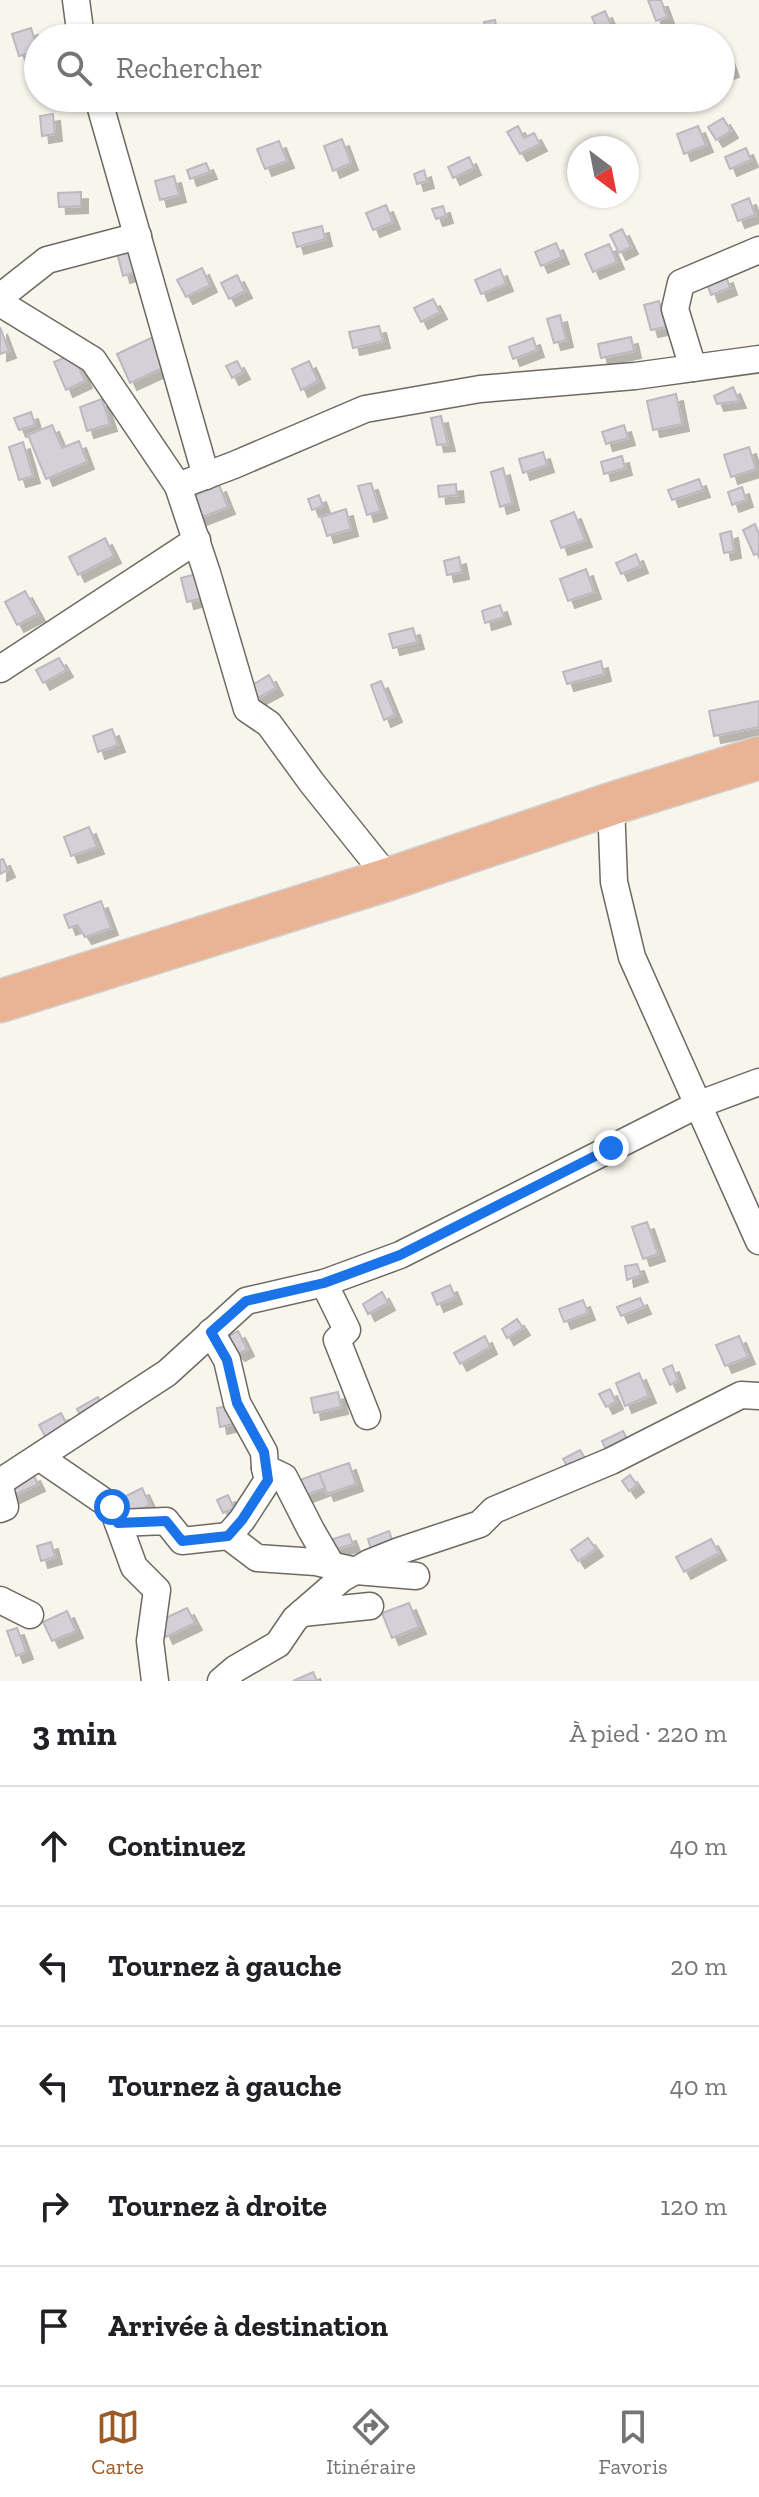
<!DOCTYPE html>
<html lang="fr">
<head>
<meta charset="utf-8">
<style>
  :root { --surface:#fff; --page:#f6f6f6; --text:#202124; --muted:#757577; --line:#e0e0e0; --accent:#9c5b26 }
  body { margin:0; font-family:"Zilla Slab",serif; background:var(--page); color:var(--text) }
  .compass { position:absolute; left:567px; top:136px; width:72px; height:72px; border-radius:50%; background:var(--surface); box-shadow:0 2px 6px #0004; rotate:148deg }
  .stop { position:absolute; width:24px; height:24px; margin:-18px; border:6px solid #1a73e8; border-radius:50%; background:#fff }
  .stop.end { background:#1a73e8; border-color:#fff; box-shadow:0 2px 8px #0008 }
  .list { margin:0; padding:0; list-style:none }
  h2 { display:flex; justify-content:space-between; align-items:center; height:104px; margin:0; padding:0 32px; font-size:34px }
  h2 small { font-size:26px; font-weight:400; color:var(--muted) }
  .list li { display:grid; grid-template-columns:52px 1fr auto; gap:24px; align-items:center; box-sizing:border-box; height:120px; padding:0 32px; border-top:2px solid var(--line) }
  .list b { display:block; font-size:30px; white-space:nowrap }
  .list em { font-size:26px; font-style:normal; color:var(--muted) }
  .icon { flex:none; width:44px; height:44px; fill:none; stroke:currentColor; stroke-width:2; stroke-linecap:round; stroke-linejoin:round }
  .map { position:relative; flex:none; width:759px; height:1681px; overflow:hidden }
  .search { position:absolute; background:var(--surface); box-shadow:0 2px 6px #0004; left:24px; right:24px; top:24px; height:88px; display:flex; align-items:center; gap:20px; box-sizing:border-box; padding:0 28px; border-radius:44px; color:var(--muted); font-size:30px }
  .sheet { height:704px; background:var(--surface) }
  nav { display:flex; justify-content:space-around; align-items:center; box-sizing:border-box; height:112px; border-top:2px solid var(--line); background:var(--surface); font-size:22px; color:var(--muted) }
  nav a { display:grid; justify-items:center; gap:4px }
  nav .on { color:var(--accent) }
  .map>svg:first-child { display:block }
  .building { fill:#d5d0d8; stroke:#bcb8c0; stroke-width:2; filter:url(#shadow) }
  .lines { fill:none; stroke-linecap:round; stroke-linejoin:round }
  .minor-casing { stroke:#6d6a62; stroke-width:29 }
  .trunk-casing { stroke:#d2d1d1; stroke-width:45 }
  .minor { stroke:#fff; stroke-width:26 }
  .trunk { stroke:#eab394; stroke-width:42 }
  .route { stroke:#1a73e8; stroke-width:10 }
</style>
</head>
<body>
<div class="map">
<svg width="759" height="1681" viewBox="0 0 759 1681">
  <defs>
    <filter id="shadow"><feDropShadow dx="7" dy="7" stdDeviation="0" flood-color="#0004"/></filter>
  </defs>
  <rect width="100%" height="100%" fill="#f8f5ec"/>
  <g class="building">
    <path d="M 648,0 L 661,0 L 667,17 L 656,21 Z"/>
    <path d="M 605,11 L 617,38 L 601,38 L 592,17 Z"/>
    <path d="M 495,20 L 498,38 L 487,38 L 484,22 Z"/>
    <path d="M 458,27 L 460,38 L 436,38 L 434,31 Z"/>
    <path d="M 31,28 L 38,51 L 19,56 L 12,34 Z"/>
    <path d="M 264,30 L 267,38 L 246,38 Z"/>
    <path d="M 347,31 L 349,38 L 322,38 Z"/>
    <path d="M 727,56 L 732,70 L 721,74 L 721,58 Z"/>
    <path d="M 53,114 L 55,134 L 42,136 L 40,116 Z"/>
    <path d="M 723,118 L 731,131 L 716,140 L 708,127 Z"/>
    <path d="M 518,126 L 524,138 L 534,133 L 540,144 L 520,154 L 507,132 Z"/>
    <path d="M 698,126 L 706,145 L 684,154 L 677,134 Z"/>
    <path d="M 342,139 L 351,163 L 333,171 L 324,146 Z"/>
    <path d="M 279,141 L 287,161 L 265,169 L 257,149 Z"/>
    <path d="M 746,148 L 751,160 L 730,169 L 725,157 Z"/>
    <path d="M 469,157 L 474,168 L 453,178 L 448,167 Z"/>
    <path d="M 206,163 L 210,172 L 190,179 L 187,170 Z"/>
    <path d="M 424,170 L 427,181 L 417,184 L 414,174 Z"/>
    <path d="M 174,176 L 179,195 L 160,200 L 155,181 Z"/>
    <path d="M 81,192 L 81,206 L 59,207 L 58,193 Z"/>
    <path d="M 749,198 L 755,215 L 738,221 L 732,205 Z"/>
    <path d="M 386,205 L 393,222 L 373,230 L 366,213 Z"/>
    <path d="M 443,206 L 446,216 L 436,219 L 432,209 Z"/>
    <path d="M 322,226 L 325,239 L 297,247 L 293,233 Z"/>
    <path d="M 622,229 L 631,247 L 619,253 L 610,235 Z"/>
    <path d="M 556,243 L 562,257 L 541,266 L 535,252 Z"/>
    <path d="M 609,244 L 617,262 L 593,272 L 585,254 Z"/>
    <path d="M 129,245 L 136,272 L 123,276 L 116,249 Z"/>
    <path d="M 202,268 L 210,285 L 186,297 L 177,280 Z"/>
    <path d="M 500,269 L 506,284 L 481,294 L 475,280 Z"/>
    <path d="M 237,275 L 245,291 L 229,299 L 221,283 Z"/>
    <path d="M 726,276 L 730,288 L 711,295 L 707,283 Z"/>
    <path d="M 433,299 L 440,312 L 421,322 L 414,308 Z"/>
    <path d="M 659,301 L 666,327 L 651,330 L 644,305 Z"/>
    <path d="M 560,315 L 566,340 L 554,343 L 547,319 Z"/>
    <path d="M 379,326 L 383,341 L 353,348 L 349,332 Z"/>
    <path d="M 0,327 L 9,351 L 0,354 Z"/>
    <path d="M 153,337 L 167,366 L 130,383 L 117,354 Z"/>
    <path d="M 631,337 L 634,351 L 601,358 L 598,344 Z"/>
    <path d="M 533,338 L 537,350 L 513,359 L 509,347 Z"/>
    <path d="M 73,354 L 85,381 L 66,390 L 54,362 Z"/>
    <path d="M 237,361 L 243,372 L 232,378 L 226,366 Z"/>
    <path d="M 309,361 L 318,381 L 301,390 L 292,369 Z"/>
    <path d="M 733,387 L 739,401 L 717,404 L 714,396 Z"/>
    <path d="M 676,394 L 682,424 L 653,430 L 647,401 Z"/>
    <path d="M 102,399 L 110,424 L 87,431 L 80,407 Z"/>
    <path d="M 31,412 L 35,425 L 19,430 L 14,418 Z"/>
    <path d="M 441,416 L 448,444 L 437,445 L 431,418 Z"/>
    <path d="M 52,425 L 62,448 L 79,441 L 87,462 L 46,479 L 28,435 Z"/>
    <path d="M 624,425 L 628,438 L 606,444 L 602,432 Z"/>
    <path d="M 23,442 L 33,476 L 19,480 L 9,447 Z"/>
    <path d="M 749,447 L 756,469 L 731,477 L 724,455 Z"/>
    <path d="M 543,452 L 547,465 L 523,473 L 519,459 Z"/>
    <path d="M 622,456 L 625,468 L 604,474 L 601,462 Z"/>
    <path d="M 503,468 L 512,503 L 500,507 L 491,472 Z"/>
    <path d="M 699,479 L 703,490 L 672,500 L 668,490 Z"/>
    <path d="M 371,483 L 380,511 L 367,515 L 358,486 Z"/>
    <path d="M 456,484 L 457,495 L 439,497 L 438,486 Z"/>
    <path d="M 219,485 L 228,507 L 200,518 L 191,497 Z"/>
    <path d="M 742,487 L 746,500 L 732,505 L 728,492 Z"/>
    <path d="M 319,495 L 323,506 L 312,510 L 308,499 Z"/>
    <path d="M 346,509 L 351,529 L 327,536 L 321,517 Z"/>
    <path d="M 574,512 L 585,540 L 561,548 L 551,521 Z"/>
    <path d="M 755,524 L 759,534 L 759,553 L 754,555 L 743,530 Z"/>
    <path d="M 731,531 L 734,551 L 724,553 L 720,534 Z"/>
    <path d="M 105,538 L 114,556 L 78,575 L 69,557 Z"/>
    <path d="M 636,554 L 641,566 L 621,574 L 616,563 Z"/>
    <path d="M 459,557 L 462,572 L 447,575 L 444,561 Z"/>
    <path d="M 586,569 L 594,592 L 568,601 L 560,579 Z"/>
    <path d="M 200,573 L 206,597 L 187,602 L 181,578 Z"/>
    <path d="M 25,591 L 38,614 L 17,625 L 5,602 Z"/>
    <path d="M 500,605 L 504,617 L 485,623 L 482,611 Z"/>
    <path d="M 413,628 L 417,642 L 393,648 L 389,634 Z"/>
    <path d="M 59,658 L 66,670 L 43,683 L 36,670 Z"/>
    <path d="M 601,661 L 604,674 L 567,684 L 563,672 Z"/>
    <path d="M 269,675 L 276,688 L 256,699 L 249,687 Z"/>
    <path d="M 381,681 L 395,715 L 384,720 L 371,685 Z"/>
    <path d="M 759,701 L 759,727 L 714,736 L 709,711 Z"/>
    <path d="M 112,729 L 118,745 L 98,752 L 93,736 Z"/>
    <path d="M 89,827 L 97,847 L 71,856 L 64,837 Z"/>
    <path d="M 3,859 L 8,870 L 0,874 L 0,860 Z"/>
    <path d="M 101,901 L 111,928 L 85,937 L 77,925 L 69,928 L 64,915 Z"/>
    <path d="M 647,1222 L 658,1254 L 643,1259 L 632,1227 Z"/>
    <path d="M 637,1264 L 641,1275 L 627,1280 L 625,1266 Z"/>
    <path d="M 450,1285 L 455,1297 L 437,1305 L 432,1293 Z"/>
    <path d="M 382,1292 L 388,1303 L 368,1314 L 363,1304 Z"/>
    <path d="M 640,1298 L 644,1307 L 621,1316 L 617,1307 Z"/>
    <path d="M 583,1300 L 588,1313 L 564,1322 L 559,1309 Z"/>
    <path d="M 517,1319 L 523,1328 L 507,1338 L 502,1329 Z"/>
    <path d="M 238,1331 L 247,1349 L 238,1354 L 224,1339 Z"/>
    <path d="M 485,1336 L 490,1347 L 460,1364 L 454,1353 Z"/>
    <path d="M 739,1336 L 748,1357 L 725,1366 L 716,1345 Z"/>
    <path d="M 672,1365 L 678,1381 L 670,1385 L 663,1369 Z"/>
    <path d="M 639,1373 L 649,1396 L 625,1406 L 616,1383 Z"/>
    <path d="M 610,1389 L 616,1402 L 606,1407 L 599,1394 Z"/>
    <path d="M 338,1392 L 341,1407 L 314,1413 L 311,1398 Z"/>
    <path d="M 98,1397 L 104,1407 L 82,1419 L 77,1409 Z"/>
    <path d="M 229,1406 L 233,1424 L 220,1427 L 217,1408 Z"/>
    <path d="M 61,1413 L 70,1430 L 48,1442 L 39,1425 Z"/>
    <path d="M 623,1431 L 629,1443 L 608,1454 L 602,1441 Z"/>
    <path d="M 580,1450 L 586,1460 L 569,1469 L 563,1459 Z"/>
    <path d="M 349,1463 L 356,1484 L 327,1494 L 319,1473 Z"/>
    <path d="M 319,1473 L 325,1488 L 298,1498 L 292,1483 Z"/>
    <path d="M 33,1474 L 38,1484 L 11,1497 L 6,1488 Z"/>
    <path d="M 630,1475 L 637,1485 L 629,1491 L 622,1481 Z"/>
    <path d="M 142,1488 L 150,1505 L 130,1515 L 122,1498 Z"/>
    <path d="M 228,1495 L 234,1508 L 223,1513 L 217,1500 Z"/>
    <path d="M 389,1531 L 393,1542 L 371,1549 L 368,1539 Z"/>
    <path d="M 349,1534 L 353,1544 L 327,1552 L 324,1542 Z"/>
    <path d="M 588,1538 L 596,1549 L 578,1561 L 571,1550 Z"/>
    <path d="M 711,1539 L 719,1553 L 684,1572 L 676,1557 Z"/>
    <path d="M 51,1542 L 55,1557 L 41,1561 L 37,1546 Z"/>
    <path d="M 409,1603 L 419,1627 L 392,1638 L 382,1613 Z"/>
    <path d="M 187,1608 L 195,1623 L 166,1637 L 159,1621 Z"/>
    <path d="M 67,1611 L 76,1631 L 52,1641 L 43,1622 Z"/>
    <path d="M 17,1628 L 26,1652 L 16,1656 L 7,1631 Z"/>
    <path d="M 313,1672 L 317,1681 L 293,1681 Z"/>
  </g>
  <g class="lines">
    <defs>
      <g id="minor">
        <path d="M 76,0 L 81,38"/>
        <path d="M 98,98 L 206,476"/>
        <path d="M 0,297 L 47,260 L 138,236"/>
        <path d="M 0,303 L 93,360 L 178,486 L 207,573 L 247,709 L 269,724 L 312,783 L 389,879"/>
        <path d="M 693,368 L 675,309 L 681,283 L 759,250"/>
        <path d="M 178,486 L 234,465 L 365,409 L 480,389 L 635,376 L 759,359"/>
        <path d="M 0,669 L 197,540"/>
        <path d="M 611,804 L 614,882 L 632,957 L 759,1241"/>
        <path d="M 324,1283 L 347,1330 L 337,1340 L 367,1416"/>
        <path d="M 211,1332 L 227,1360 L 237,1403 L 264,1452 L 265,1468 L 284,1477 L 311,1530 L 332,1566"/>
        <path d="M 39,1457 L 112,1507 L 118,1523 L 166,1521 L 182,1541 L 228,1536 L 257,1558 L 316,1562 L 356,1571 L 416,1576"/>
        <path d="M 0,1482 L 167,1373 L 246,1301 L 324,1283 L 400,1255 L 697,1105 L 759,1082"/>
        <path d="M 0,1487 L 5,1507 L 0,1509"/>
        <path d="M 118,1523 L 134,1567 L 157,1590 L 150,1641 L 155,1681"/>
        <path d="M 228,1536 L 242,1520 L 268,1480 L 265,1468"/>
        <path d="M 0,1600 L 30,1615"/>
        <path d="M 302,1613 L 370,1606"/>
        <path d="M 221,1681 L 235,1669 L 278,1644 L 295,1619 L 341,1579 L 369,1563 L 399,1551 L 480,1524 L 494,1510 L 611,1461 L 741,1395 L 759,1396"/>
      </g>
      <path id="trunk" d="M 0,1001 L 389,879 L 611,804 L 759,758"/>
    </defs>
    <use href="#minor" class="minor-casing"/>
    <use href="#trunk" class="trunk-casing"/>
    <use href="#minor" class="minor"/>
    <use href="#trunk" class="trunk"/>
  </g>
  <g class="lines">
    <path class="route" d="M 112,1507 L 118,1523 L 166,1521 L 182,1541 L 228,1536 L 242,1520 L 268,1480 L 264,1452 L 237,1403 L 227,1360 L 211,1332 L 246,1301 L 324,1283 L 400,1255 L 611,1148"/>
  </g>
</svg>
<svg class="compass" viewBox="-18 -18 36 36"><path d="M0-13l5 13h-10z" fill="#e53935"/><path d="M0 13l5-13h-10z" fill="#757577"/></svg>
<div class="stop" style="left:112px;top:1507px"></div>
<div class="stop end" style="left:611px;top:1148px"></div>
<div class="search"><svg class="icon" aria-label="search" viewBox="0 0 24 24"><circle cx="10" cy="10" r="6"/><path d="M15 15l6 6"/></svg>Rechercher</div>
</div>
<section class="sheet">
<h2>3 min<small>À pied · 220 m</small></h2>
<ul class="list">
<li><svg class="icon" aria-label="ahead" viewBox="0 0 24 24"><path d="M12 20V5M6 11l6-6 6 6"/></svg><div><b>Continuez</b></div><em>40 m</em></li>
<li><svg class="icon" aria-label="left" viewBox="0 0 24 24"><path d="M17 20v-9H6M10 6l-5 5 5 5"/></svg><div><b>Tournez à gauche</b></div><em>20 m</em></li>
<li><svg class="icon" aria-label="left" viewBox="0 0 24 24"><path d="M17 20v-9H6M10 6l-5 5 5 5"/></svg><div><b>Tournez à gauche</b></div><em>40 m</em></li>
<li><svg class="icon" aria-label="right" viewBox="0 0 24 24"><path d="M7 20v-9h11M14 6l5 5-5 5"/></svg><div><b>Tournez à droite</b></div><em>120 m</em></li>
<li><svg class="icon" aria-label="arrive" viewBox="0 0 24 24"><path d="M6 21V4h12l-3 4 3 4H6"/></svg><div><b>Arrivée à destination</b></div></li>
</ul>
</section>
<nav>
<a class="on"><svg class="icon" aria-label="map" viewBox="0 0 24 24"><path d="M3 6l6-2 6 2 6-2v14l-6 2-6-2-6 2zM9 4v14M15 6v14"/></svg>Carte</a>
<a><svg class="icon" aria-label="directions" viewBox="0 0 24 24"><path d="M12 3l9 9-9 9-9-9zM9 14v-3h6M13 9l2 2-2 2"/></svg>Itinéraire</a>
<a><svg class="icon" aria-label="saved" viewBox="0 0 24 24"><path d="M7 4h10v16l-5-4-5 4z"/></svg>Favoris</a>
</nav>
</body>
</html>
